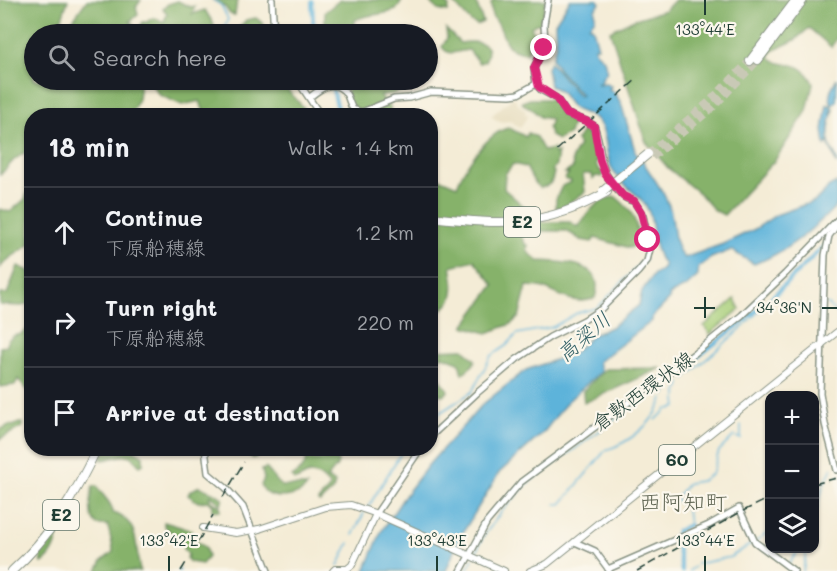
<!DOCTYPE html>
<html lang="en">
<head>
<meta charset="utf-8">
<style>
  :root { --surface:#171b24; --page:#242831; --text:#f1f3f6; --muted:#9ea1a6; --line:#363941 }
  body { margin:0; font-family:Mali,"Klee One",sans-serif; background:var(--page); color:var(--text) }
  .controls { position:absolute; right:18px; bottom:18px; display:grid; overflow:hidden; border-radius:12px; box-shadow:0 2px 4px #0004 }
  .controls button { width:54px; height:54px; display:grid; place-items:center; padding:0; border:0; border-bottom:2px solid var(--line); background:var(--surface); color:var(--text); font:30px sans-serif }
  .stop { position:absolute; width:18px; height:18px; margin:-14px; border:4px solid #db2777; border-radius:50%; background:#fff }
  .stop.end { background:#db2777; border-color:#fff; box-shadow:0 2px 6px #0008 }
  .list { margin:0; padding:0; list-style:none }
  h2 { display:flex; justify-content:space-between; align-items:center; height:78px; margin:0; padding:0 24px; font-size:26px }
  h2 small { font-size:20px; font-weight:400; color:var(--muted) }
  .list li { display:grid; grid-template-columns:39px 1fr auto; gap:18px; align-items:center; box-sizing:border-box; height:90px; padding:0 24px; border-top:2px solid var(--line) }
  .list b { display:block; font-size:22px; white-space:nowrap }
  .list p { margin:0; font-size:20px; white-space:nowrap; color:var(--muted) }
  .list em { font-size:20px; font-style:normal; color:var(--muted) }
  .icon { flex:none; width:33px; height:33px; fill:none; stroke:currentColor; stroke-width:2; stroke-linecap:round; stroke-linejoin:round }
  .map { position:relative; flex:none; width:837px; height:571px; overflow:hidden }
  .search { position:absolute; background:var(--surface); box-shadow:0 2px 4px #0004; left:24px; top:24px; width:414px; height:66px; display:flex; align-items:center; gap:15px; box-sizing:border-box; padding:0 21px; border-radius:33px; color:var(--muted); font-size:22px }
  .panel { position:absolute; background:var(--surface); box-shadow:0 2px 4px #0004; left:24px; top:108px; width:414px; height:348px; border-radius:24px }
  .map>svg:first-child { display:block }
  .built { fill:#e5daba }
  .green { fill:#a9cf7a; stroke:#648657; stroke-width:1.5 }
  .forest { fill:#86b26a; stroke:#52784f; stroke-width:1.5 }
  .water { fill:#5db3da; stroke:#3e7887; stroke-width:1.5 }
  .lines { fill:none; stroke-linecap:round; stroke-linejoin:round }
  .stream { stroke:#5db3da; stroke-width:1.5 }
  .river { stroke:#5db3da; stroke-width:4 }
  .highway-tunnel { stroke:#c9c9b6; stroke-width:8; stroke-dasharray:8 4; stroke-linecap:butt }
  .secondary-casing { stroke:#8a9485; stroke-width:8 }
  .primary-casing { stroke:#8a9485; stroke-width:8 }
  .highway-casing { stroke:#8a9485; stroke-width:10 }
  .secondary { stroke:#fff; stroke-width:5 }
  .primary { stroke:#fff; stroke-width:6 }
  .highway { stroke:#fff; stroke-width:8 }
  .rail { stroke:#1f3d34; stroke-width:1.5; stroke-dasharray:9 4.5; stroke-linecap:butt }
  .highway-bridge-casing { stroke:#8a9485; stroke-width:10; stroke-linecap:butt }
  .highway-bridge { stroke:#fff; stroke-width:8 }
  .route { stroke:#db2777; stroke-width:8 }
  .ticks { fill:none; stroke:#1f3d34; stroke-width:2 }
  .labels { text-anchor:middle; stroke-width:4.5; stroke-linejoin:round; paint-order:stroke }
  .shield { fill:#fbf7ec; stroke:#61756b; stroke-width:1.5 }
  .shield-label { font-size:18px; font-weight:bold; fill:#1f3d34 }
  .street-label { font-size:20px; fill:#1f3d34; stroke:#fbf7ec }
  .water-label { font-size:21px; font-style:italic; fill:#326066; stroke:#fbf7ec }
  .quarter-label { font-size:22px; fill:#626856; stroke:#fbf7ec }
  .ticks-label { font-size:15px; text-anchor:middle; fill:#1f3d34; stroke:#fbf7ec; stroke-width:4.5; stroke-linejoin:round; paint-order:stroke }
</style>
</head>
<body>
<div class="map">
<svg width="837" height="571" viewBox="0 0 837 571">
  <rect width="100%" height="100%" fill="#fbf7ec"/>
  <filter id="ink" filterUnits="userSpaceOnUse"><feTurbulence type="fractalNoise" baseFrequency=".0167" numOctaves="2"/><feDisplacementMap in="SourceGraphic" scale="12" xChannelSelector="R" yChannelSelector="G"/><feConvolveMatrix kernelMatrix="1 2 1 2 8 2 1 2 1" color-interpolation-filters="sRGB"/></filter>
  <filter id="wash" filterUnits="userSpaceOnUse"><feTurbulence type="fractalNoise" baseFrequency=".008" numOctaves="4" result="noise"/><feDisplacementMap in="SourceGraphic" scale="24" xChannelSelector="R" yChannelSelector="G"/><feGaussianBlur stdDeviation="1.35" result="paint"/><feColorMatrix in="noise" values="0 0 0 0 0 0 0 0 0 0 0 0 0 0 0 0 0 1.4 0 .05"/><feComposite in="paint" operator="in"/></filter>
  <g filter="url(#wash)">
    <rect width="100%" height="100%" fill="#f4ecd6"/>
    <path class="built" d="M 512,98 L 515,98 L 518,104 L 526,111 L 524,114 L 529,114 L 520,128 L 511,121 L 499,122 L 491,116 Z"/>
    <path class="green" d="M 735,299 L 740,309 L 710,334 L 704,326 Z"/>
    <g class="forest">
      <path d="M 0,0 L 68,0 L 61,21 L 62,25 L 67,28 L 87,0 L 141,0 L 136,7 L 138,15 L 130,21 L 136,27 L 140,27 L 143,22 L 148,22 L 149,19 L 155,18 L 164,22 L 167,13 L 163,9 L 168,4 L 178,1 L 190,7 L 195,6 L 192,14 L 205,10 L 213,23 L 216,34 L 34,34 L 34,80 L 138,80 C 141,91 138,109 127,115 L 32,116 L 31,148 L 14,160 L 0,175 Z"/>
      <path d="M 213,0 L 237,0 L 235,15 L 230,14 L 225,7 Z"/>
      <path d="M 340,0 L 402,0 L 396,10 C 381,16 370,13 355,20 L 354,34 L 325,34 L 325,12 Z"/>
      <path d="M 427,0 L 441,0 L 449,6 L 448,12 L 438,10 Z"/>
      <path d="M 451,0 L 475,0 L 483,22 L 477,25 L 471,22 Z"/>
      <path d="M 494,0 L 546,0 L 541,24 L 536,24 L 531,27 L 535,35 L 527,53 C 498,51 508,31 492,16 L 491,3 Z"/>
      <path d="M 675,0 L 837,0 L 837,38 L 831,47 L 809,28 L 795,40 L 774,50 L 769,56 C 783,72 798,54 813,83 L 807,111 L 775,160 L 724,215 L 714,210 L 701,195 L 668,168 L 646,142 L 610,31 L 632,20 L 665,10 Z"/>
      <path d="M 256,18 C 263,23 266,26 265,34 L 234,34 L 246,20 Z"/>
      <path d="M 446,29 L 460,43 C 472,41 496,40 485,61 L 479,63 L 469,50 C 458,50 450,58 442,47 L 447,38 Z"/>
      <path d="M 149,80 L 278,80 L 304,108 L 305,115 L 205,115 L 200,101 L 182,105 L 159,95 Z"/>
      <path d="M 337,80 L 353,80 L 361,89 L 373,80 L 422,80 L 421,85 L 392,94 L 380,96 L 390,106 L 391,116 L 347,115 L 347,85 Z"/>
      <path d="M 530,99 L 554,99 L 565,117 L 572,123 L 569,134 L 558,140 L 551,136 L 548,129 L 551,119 L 540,117 L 531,108 L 523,104 L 522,102 Z"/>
      <path d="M 509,128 L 526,137 L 528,133 L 536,137 L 544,151 L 553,149 L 554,154 L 558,152 L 556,165 L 552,170 L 554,172 C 552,183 551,185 540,188 L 534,182 L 526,167 L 513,164 L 505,174 L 504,189 L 542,222 L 570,222 L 578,227 C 588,213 598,197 616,197 C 633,211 639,222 637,244 L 630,248 L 595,238 L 592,242 L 581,240 L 567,231 L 528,231 L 521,236 L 526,245 L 528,245 L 527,251 L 538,261 C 563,262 607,261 595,298 C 577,306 562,296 546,289 C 540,286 533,287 527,286 L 519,317 L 511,324 L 487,333 L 464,326 L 494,285 L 474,260 L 451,266 C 455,290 458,305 431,314 L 431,178 L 436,177 L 457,186 C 463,168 489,131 509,128 Z"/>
      <path d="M 583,130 L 587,135 L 591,130 C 595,141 601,154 596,165 L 603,174 L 602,177 L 596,176 L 593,179 L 591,174 L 583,174 L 585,192 L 562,208 L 556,208 L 556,199 L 562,186 L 571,182 L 570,180 L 566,180 L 565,178 L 569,174 L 565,173 L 573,168 L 572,158 L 579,145 L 576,141 Z"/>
      <path d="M 31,185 L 30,244 C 19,254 8,256 0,268 L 0,209 L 10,212 L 25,199 Z"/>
      <path d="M 18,266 L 31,272 L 31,302 L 22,306 L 0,305 L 0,294 L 7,294 Z"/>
      <path d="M 31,327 L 32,378 L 29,379 L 31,383 L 31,394 L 18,379 L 15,385 L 0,387 L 0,347 L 7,346 L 8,340 L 15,335 L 19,335 Z"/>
      <path d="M 464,349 L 475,360 L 473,365 L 462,374 L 459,362 L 443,356 L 435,359 C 429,373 443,379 448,391 L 445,395 L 436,394 L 431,390 L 431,350 Z"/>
      <path d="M 661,368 L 584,403 L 583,391 L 605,369 Z"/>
      <path d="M 19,423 L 22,423 L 22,427 L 0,439 L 0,430 L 9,425 L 13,426 Z"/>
      <path d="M 131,448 L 143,456 L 143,464 L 140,466 C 137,464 134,458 130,456 C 125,453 110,460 101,460 L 105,449 Z"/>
      <path d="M 250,448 L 289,449 L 297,456 C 282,458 268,450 253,458 L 246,452 Z"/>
      <path d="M 307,458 C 317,463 330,455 338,461 L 337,466 L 327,478 L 335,483 L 333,490 L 320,502 L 318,501 L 330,487 C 325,480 318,473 309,474 C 304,475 301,479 295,480 L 292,477 L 303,468 Z"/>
      <path d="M 266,468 L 281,486 L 307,486 C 301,497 278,500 267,493 C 265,492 262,487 261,485 L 264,479 L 262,470 Z"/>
      <path d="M 93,486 L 97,486 C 101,495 113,503 113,513 C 141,521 135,549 140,571 L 97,571 L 102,561 L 113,552 C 113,543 109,534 108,525 L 97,525 C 87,516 91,498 93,486 Z"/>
      <path d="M 200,486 C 208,492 217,492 223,499 L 221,504 L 211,496 L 209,497 L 212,502 L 220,506 L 220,511 L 212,510 L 213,505 L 208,501 L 198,502 L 188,495 L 190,491 Z"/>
      <path d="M 164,522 L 191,530 L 193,539 L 205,547 L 208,557 L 202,564 L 190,562 L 187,559 L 188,554 L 183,549 L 183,544 L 179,542 L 178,535 L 172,533 L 164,526 Z"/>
      <path d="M 56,533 L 58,534 C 57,545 52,557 42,563 L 40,555 Z"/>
    </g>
    <g class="water">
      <path d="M 570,0 L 598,0 L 600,3 L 595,9 L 595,19 L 589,26 L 593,28 L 598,47 L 595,47 L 595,51 L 604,60 L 607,71 L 602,78 L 602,81 L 597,84 L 607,83 L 611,86 L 609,89 L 614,92 L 621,103 L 636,154 L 640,156 C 649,174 665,190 670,209 C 675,226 672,244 684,258 L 723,244 L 755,229 L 776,215 L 815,201 L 829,187 L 837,183 L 837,205 C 814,229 785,253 754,264 L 731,250 L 711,258 L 698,268 L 698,276 L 687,286 L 669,295 L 670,299 L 652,317 L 652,321 L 598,362 L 601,371 L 567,402 L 544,432 L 499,473 L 459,539 L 446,571 L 365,571 L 381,532 L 404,497 L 430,463 L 483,404 L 526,370 L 572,354 L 593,335 L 611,327 L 639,305 L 642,291 L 654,274 L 663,269 L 664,265 C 652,249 655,230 649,212 C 642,194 622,187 613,171 C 604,155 609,132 596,119 C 590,112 579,114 572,107 C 563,97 564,91 550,86 L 547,68 L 550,62 L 579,96 L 581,95 L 559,70 L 552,59 L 556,44 L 555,23 Z"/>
      <path d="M 837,78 L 836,102 L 832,105 L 831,113 L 834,109 C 830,118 826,137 831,148 C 834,154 837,157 837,165 L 828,142 L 825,146 L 823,130 L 827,104 L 830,106 L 832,103 C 826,96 833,85 837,78 Z"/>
    </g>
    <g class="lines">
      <g class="stream">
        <path d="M 213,0 L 221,5 L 228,19 L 222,34"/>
        <path d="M 200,84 L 203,80"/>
        <path d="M 827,304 L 837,313"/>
        <path d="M 752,318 L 767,302"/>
        <path d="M 747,323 L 750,320"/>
        <path d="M 684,379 L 745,325"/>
        <path d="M 665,395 L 669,379"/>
        <path d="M 669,409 L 677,407 L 676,400 L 681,383"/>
        <path d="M 430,419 L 472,392 L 491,356 L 506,346 L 517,334 L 553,327 L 577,313 L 597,308 L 645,259"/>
        <path d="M 656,420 L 667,409"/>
        <path d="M 606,450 C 629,443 656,422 663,398"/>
        <path d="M 824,484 L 832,468"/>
        <path d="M 572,491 L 605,451"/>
        <path d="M 568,495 L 571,493"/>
        <path d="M 820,498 L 823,486"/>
        <path d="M 814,501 L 818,500"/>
        <path d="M 556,504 L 561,504 L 567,497"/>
        <path d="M 367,509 L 404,448"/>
        <path d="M 503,510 L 528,483 L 657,389"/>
        <path d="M 816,513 L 819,500"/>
        <path d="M 814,518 L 815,515"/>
        <path d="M 689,525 L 687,510 L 675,499 L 688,483 L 701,481 L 712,474 L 719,451 L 734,436 L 741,439 L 741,425"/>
        <path d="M 356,529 L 364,513"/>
        <path d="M 353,535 L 355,531"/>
        <path d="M 756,541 L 770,531"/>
        <path d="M 475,555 L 483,537 L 501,512"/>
        <path d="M 732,556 L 753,543"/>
        <path d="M 697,564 L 731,557"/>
        <path d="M 788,565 L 800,548"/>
        <path d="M 338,566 L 349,543"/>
        <path d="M 178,571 L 180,570"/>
        <path d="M 466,571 L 473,559"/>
        <path d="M 689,571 L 694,567"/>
        <path d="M 803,571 L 807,548"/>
      </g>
      <g class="river">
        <path d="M 312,2 L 314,34"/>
        <path d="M 332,87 L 340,116"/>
        <path d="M 749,316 L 767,302 L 826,244"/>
        <path d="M 657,389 L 746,319"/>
        <path d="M 676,539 L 677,531 L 689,525"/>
        <path d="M 676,540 L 682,571"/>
      </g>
    </g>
  </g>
  <g filter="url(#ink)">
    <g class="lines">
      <g class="highway-tunnel">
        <path d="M 648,154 L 708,103 L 750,61"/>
        <path d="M 652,157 L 712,108 L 758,60"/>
      </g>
      <defs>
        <g id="secondary">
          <path d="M 272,0 L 274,34"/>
          <path d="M 297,80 L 321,116"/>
          <path d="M 310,97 C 320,89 332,79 344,91 C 349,96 349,104 353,109 L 362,112 L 394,99 L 409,98 L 431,92 L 510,95 L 518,94 L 536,84"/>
          <path d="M 837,225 L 829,236 L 825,255 L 820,393 L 825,424 L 837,470"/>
          <path d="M 430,437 L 477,393 L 517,359 L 550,337 L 584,320 L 601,309 L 638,272 L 647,261 L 650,249 L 643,216 L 634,201 C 626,200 623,196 618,191 C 595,165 605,153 594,126 L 586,121 L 567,114 L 556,98 L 541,90 L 536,84 L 534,68 L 545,45 L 544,24 L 548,0"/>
          <path d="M 205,448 L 208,473 L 226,488 L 243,507 L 268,571"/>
          <path d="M 376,514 L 421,448"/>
          <path d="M 575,542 L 595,551 L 609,570"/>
          <path d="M 608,569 L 709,525 L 739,508 L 755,542 L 794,571"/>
          <path d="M 461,571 L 487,522 L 521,482 L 695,353 L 742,315 L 785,274 L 837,220"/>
        </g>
        <g id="primary">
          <path d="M 203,528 L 236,533 L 259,529"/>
          <path d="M 256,530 L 326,507 L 351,505 L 377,514 L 504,571"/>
          <path d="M 333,571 L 335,569 L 347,569 L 352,565 L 376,514"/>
          <path d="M 530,571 L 547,564 L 837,332"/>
        </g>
        <g id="highway">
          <path d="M 758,60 L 803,0"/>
          <path d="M 750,61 L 796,0"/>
          <path d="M 430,217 C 501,224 543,229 607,192"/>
          <path d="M 12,571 C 50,537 75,495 97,448"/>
        </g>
      </defs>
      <use href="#secondary" class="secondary-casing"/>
      <use href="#primary" class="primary-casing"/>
      <use href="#highway" class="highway-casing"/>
      <use href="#secondary" class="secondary"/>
      <use href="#primary" class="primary"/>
      <use href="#highway" class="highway"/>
      <g class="rail">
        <path d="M 557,150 L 637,79"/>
        <path d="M 814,484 L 837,478"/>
        <path d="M 223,497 L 244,462"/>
        <path d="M 198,542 L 213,515"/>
        <path d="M 181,571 L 187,561"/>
        <path d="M 637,571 L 739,513 L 770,498"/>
      </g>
      <defs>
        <path id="highway-bridge" d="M 603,191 L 648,154"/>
      </defs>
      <use href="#highway-bridge" class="highway-bridge-casing"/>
      <use href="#highway-bridge" class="highway-bridge"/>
    </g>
  </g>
  <g class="lines" filter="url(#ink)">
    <path class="route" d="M 544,48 L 534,68 L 539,87 L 556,98 L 567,114 L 586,121 L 594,126 L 600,161 L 605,174 L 623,196 L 634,201 L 641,212 L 648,240"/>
  </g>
  <path class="ticks" d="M 705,0 L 705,15M 705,297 L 705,318M 694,308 L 715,308M 822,308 L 837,308M 169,556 L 169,571M 437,556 L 437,571M 705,556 L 705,571"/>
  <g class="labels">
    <g class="shield">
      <rect x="504" y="207" width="36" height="30" rx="4.5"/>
      <rect x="659" y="445" width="36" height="30" rx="4.5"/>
      <rect x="43" y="500" width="36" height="30" rx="4.5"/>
    </g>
    <g class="shield-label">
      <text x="522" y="228">E2</text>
      <text x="677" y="466">60</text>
      <text x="61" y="521">E2</text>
    </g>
    <g class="street-label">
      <text transform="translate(643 391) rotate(-36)" y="7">倉敷西環状線</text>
    </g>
    <g class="water-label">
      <text transform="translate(584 337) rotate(-41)" y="7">高梁川</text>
    </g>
    <g class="quarter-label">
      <text x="683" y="510">西阿知町</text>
    </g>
  </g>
  <g class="ticks-label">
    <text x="705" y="35">133°44'E</text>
    <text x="784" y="313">34°36'N</text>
    <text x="169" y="546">133°42'E</text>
    <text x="437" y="546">133°43'E</text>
    <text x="705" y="546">133°44'E</text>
  </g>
</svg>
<div class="controls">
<button>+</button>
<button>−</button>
<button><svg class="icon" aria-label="layers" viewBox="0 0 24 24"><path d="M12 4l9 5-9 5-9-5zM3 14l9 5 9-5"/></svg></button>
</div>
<div class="stop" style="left:648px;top:240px"></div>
<div class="stop end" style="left:544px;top:48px"></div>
<div class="search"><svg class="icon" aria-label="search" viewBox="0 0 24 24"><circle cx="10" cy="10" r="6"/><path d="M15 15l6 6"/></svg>Search here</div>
<section class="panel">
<h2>18 min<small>Walk · 1.4 km</small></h2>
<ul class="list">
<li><svg class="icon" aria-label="ahead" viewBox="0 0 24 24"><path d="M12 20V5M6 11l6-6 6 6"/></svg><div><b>Continue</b><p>下原船穂線</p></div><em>1.2 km</em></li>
<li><svg class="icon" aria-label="right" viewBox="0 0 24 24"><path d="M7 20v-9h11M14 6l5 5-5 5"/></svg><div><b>Turn right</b><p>下原船穂線</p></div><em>220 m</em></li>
<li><svg class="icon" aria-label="arrive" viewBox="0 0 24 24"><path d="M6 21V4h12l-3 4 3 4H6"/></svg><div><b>Arrive at destination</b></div></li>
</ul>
</section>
</div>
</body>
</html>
